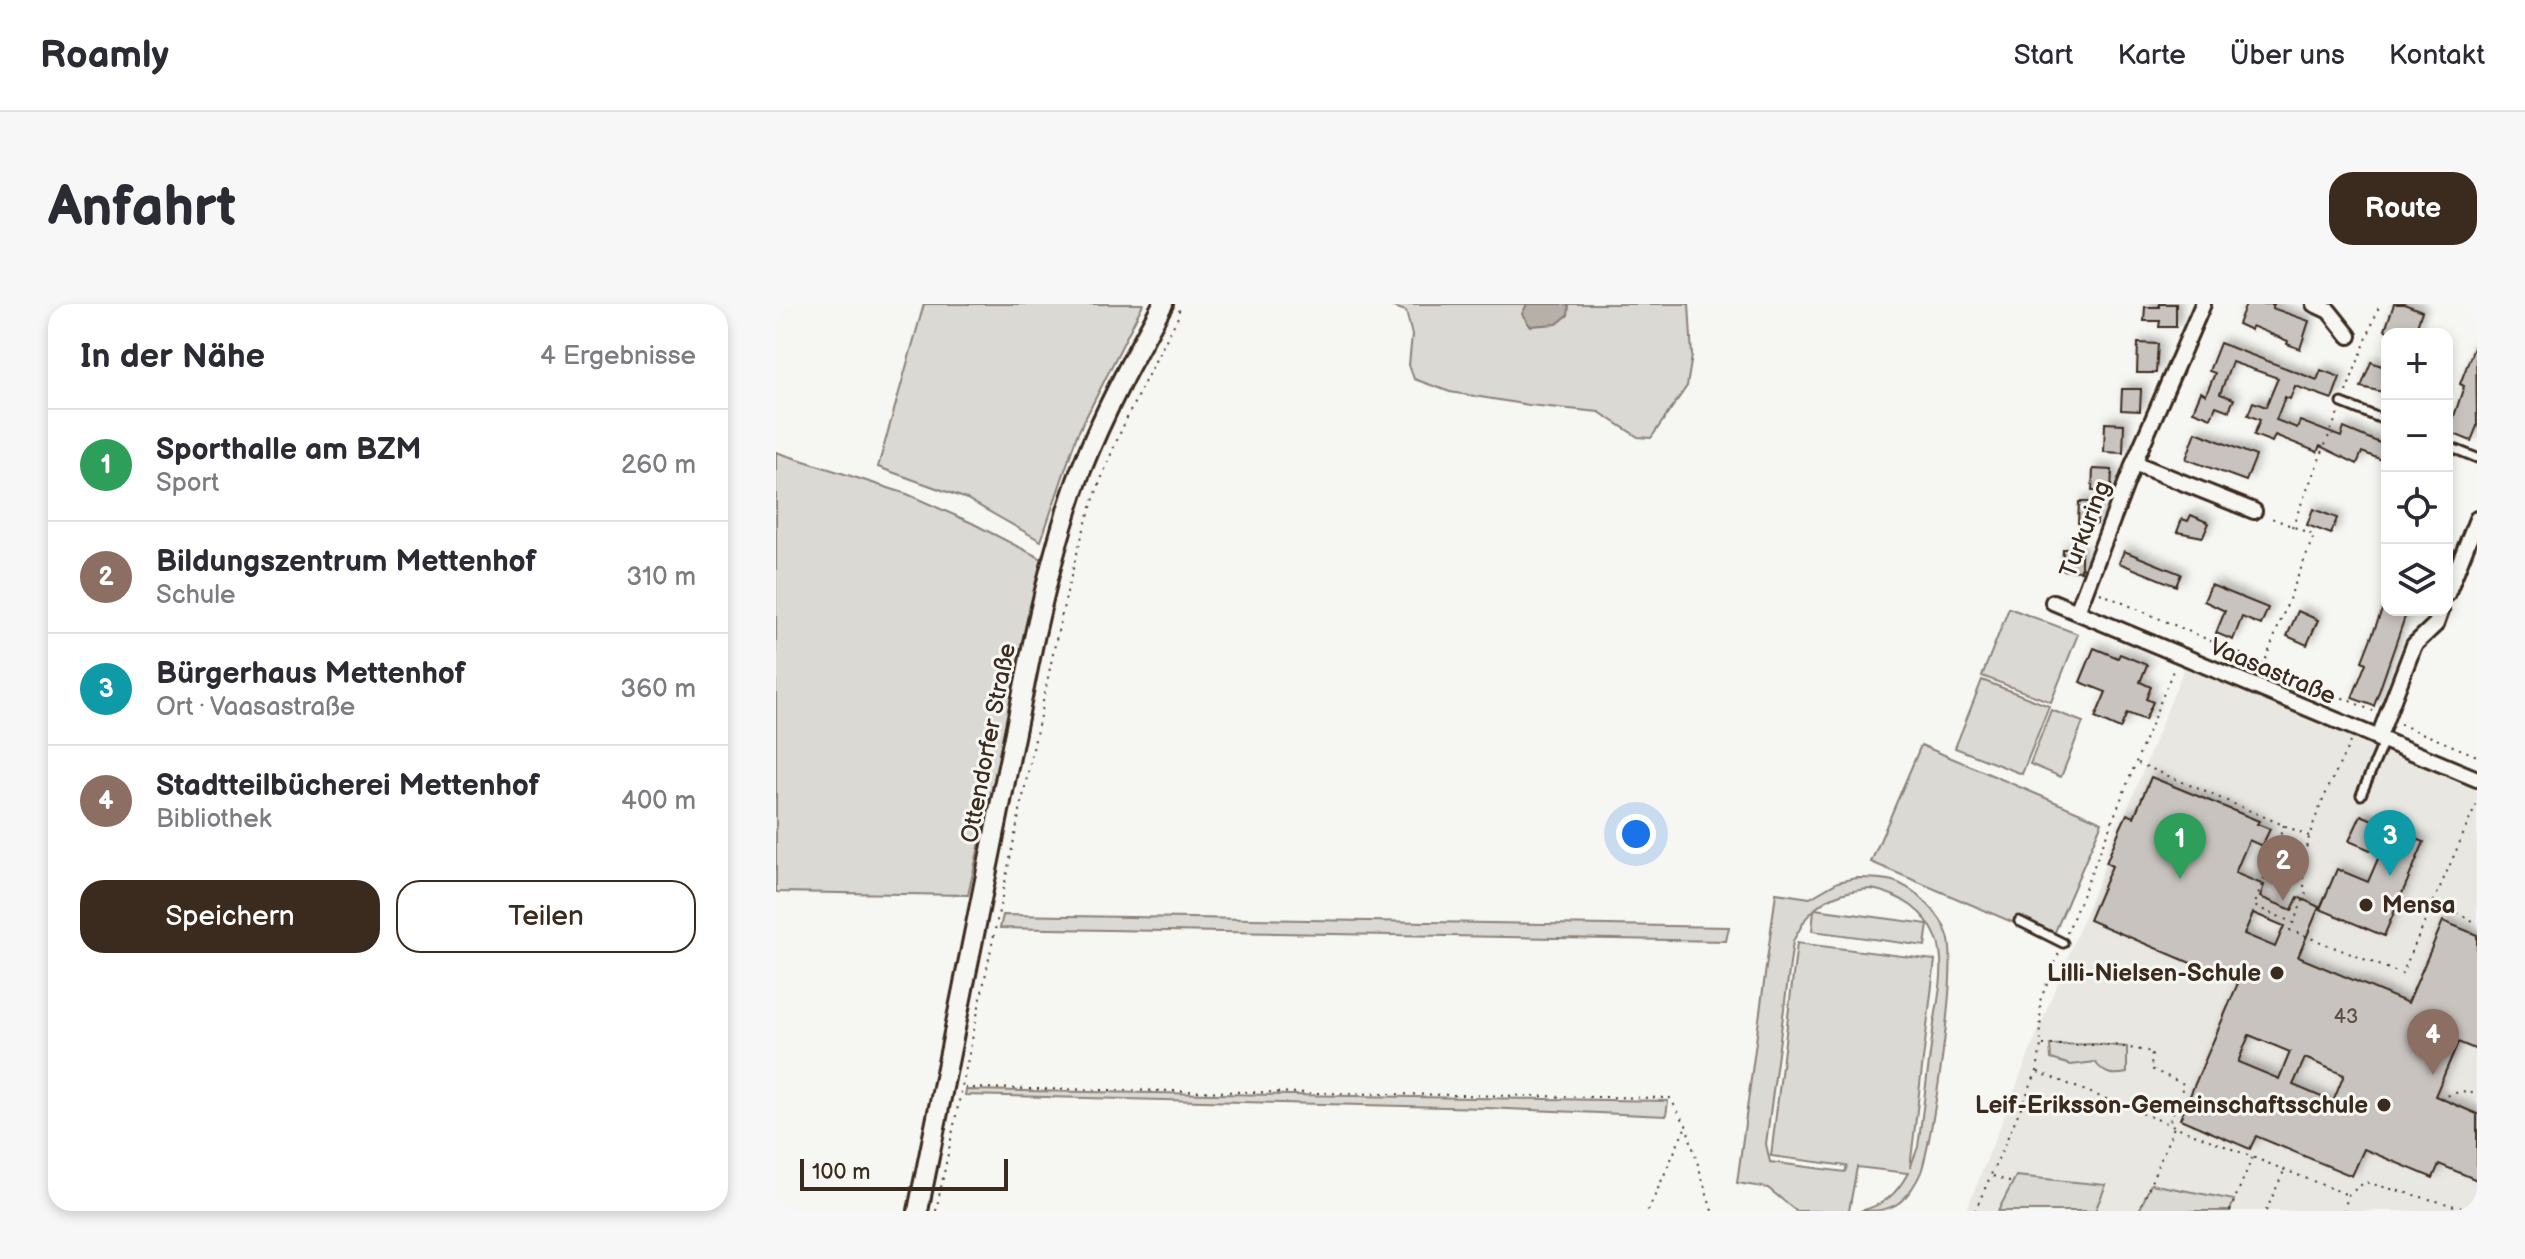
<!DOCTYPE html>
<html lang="de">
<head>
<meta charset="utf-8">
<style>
  :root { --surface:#fff; --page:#f7f7f7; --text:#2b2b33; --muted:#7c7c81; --line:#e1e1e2; --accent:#3b2a1e }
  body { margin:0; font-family:"Balsamiq Sans",sans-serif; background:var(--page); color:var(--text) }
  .controls { position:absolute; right:24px; top:24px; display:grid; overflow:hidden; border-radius:16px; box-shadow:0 4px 12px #0003 }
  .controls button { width:72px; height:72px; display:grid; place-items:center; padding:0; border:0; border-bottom:2px solid var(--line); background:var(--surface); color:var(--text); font:40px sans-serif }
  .scale { position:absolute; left:24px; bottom:20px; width:208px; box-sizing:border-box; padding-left:8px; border:4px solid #3b2a1e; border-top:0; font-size:22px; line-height:28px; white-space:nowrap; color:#3b2a1e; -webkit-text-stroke:6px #f6f6f2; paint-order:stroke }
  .you { position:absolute; left:860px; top:530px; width:28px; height:28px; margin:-20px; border:6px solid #fff; border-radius:50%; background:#1a73e8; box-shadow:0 0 0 12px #1a73e833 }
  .badge { display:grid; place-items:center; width:52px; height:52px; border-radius:50%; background:var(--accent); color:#fff; font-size:26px; font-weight:700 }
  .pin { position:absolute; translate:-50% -66px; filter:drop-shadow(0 2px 4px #0008) }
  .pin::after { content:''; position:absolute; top:42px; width:28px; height:24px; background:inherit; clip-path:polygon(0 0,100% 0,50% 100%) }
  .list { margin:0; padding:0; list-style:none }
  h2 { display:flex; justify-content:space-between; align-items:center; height:104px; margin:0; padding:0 32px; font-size:34px }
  h2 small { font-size:26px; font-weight:400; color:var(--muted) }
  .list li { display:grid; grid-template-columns:52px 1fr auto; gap:24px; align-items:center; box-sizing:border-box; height:112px; padding:0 32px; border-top:2px solid var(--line) }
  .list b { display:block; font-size:30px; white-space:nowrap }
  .list p { margin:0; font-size:26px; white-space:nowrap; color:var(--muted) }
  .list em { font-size:26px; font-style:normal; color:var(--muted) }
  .actions { display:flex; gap:16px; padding:24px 32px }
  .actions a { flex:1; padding:18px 0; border:2px solid var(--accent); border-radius:24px; text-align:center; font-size:28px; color:var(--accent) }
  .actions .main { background:var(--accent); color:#fff }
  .icon { flex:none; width:44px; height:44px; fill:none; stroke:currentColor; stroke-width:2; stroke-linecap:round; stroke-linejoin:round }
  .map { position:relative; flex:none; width:1701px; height:907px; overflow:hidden; border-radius:24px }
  header { display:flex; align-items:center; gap:48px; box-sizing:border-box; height:112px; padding:0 40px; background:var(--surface); border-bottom:2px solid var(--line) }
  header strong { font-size:38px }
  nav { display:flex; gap:44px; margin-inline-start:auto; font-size:28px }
  .intro { display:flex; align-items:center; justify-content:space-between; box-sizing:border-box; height:192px; padding:0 48px }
  h1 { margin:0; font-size:56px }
  .button { padding:20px 36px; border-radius:24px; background:var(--accent); color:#fff; font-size:28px; font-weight:700 }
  main { display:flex; gap:48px; padding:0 48px }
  aside { flex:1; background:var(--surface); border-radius:24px; box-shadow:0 4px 12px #0003 }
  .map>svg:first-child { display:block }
  .built { fill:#e8e7e2 }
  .green { fill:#dad9d3; stroke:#8a8278; stroke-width:2; fill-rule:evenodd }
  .water { fill:#b6b0a9; stroke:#857a71; stroke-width:2 }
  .building { fill:#c8c3be; stroke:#3b2a1e; stroke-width:2; fill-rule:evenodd; filter:url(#shadow) }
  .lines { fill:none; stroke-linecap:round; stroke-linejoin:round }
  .lane-casing { stroke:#3b2a1e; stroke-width:13 }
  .street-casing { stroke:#3b2a1e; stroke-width:20 }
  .secondary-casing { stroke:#3b2a1e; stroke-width:24 }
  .path { stroke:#3b2a1e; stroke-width:2; stroke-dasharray:2 6; stroke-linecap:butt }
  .lane { stroke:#f6f6f2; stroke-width:7 }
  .street { stroke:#f6f6f2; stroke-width:14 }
  .secondary { stroke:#f6f6f2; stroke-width:18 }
  .poi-dot { fill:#3b2a1e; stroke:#f6f6f2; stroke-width:3 }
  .labels { text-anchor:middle; stroke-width:6; stroke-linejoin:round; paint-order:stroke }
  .number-label { font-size:20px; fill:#5e5046 }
  .street-label { font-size:24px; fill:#3b2a1e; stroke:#f6f6f2 }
  .poi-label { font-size:24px; font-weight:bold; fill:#3b2a1e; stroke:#f6f6f2; text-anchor:end }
</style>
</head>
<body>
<header>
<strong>Roamly</strong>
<nav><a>Start</a><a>Karte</a><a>Über uns</a><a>Kontakt</a></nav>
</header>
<div class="intro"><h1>Anfahrt</h1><a class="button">Route</a></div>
<main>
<aside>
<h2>In der Nähe<small>4 Ergebnisse</small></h2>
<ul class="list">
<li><span class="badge" style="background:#2e9e5b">1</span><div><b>Sporthalle am BZM</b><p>Sport</p></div><em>260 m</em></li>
<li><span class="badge" style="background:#8d6e63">2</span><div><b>Bildungszentrum Mettenhof</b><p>Schule</p></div><em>310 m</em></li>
<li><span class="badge" style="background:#0f9aa8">3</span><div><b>Bürgerhaus Mettenhof</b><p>Ort · Vaasastraße</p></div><em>360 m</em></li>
<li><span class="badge" style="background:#8d6e63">4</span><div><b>Stadtteilbücherei Mettenhof</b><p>Bibliothek</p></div><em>400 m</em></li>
</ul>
<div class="actions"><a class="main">Speichern</a><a>Teilen</a></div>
</aside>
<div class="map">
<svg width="1701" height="907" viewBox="0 0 1701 907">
  <defs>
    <filter id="shadow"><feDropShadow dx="4.5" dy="-4.5" stdDeviation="4" flood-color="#0004"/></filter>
  </defs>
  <rect width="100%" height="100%" fill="#f6f6f2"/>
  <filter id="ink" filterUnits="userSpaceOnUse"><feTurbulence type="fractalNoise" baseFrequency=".0125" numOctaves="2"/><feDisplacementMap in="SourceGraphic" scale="16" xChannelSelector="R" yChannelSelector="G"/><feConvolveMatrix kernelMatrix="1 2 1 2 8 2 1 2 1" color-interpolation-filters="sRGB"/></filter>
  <g filter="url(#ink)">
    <path class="built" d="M 1408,364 L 1701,483 L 1701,907 L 1190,907 Z"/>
    <g class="green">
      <path d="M 148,0 L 367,0 L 301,131 L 265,237 L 191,195 L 102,163 Z"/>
      <path d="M 608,0 L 913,0 L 916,52 L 911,82 L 875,134 L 862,133 L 823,108 L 753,101 L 674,88 L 638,75 L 633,61 L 636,31 L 630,7 Z"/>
      <path d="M 0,148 L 131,190 L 196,219 L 268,256 L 192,591 L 0,588 Z"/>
      <path d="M 1233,304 L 1302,330 L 1275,398 L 1206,372 Z"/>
      <path d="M 1206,376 L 1273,402 L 1246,470 L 1179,444 Z"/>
      <path d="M 1275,406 L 1307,418 L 1285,473 L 1254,460 Z"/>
      <path d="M 1145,441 L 1326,518 L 1276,635 L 1095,558 Z"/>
      <path d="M 1080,574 C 1092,574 1105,574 1117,577 C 1139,584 1165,609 1172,632 C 1182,663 1157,834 1145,868 C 1141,878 1132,892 1124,898 C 1112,907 1099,907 1084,907 C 1108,901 1120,891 1132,869 L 1081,863 L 1073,907 L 1020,907 L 992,884 L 961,879 L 1000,589 L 1034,594 L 1062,578 ZM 1096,585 C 1125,591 1150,607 1161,635 C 1171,663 1161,699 1157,727 C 1152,766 1147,804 1142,843 L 1134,864 L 1159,656 L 1021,639 L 995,852 L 1071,862 L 1069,868 L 994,858 L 990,840 L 1017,637 L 1030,614 L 1038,606 L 1036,627 L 1149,642 L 1152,620 L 1039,605 C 1055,590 1075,586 1096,585 Z"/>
      <path d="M 227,611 L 953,623 L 950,637 L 224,624 Z"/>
      <path d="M 1319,740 L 1351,743 L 1351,769 C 1336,772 1329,771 1319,758 L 1295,761 L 1275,755 L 1274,741 Z"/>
      <path d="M 190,786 L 892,797 L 890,812 L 710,804 L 189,791 Z"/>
      <path d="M 1240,872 L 1330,881 L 1319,907 L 1222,907 Z"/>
      <path d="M 1375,880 L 1458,896 L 1454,907 L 1363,907 Z"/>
    </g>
    <path class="water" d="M 751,0 L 789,0 L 793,2 L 792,11 L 781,20 L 754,22 L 746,10 Z"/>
    <g class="building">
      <path d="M 1383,0 L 1400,0 L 1400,23 L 1383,23 L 1384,17 L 1368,17 L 1369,3 L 1383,3 Z"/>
      <path d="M 1470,0 L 1498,0 L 1496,4 L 1533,17 L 1524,45 L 1511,40 L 1512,37 L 1476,22 L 1475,26 L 1462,20 Z"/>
      <path d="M 1618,0 L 1628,0 L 1646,7 L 1638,30 L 1624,27 L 1623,30 L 1619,30 L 1609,26 Z"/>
      <path d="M 1700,38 L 1701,122 L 1695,137 L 1673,128 L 1688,82 L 1684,80 Z"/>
      <path d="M 1362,39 L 1382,40 L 1380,69 L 1361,69 Z"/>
      <path d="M 1444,39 L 1541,76 L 1545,66 L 1564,73 L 1556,95 L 1519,82 L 1514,95 L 1509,93 L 1500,116 L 1521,124 L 1524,117 L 1565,133 L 1568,124 L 1611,142 L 1611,158 L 1586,148 L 1581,160 L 1544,142 L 1541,148 L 1499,131 L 1496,138 L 1478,131 L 1484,116 L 1472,111 L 1477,98 L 1490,103 L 1502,74 L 1456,58 L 1444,90 L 1458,95 L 1453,107 L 1440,102 L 1435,114 L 1417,107 L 1425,88 L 1430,91 L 1439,69 L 1433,67 Z"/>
      <path d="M 1595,58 L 1611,64 L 1611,89 L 1585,83 Z"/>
      <path d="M 1346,85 L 1365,85 L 1364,107 L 1345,106 Z"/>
      <path d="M 1329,119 L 1348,120 L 1347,149 L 1328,148 Z"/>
      <path d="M 1420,128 L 1480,152 L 1470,177 L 1410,155 Z"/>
      <path d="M 1317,165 L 1336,166 L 1335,187 L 1316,187 Z"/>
      <path d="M 1303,198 L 1322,198 L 1321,220 L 1302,219 Z"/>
      <path d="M 1537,205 L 1561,214 L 1555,230 L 1531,221 Z"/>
      <path d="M 1415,211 L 1433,219 L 1427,233 L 1401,228 L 1406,215 L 1412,217 Z"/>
      <path d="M 1287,245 L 1305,245 L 1305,267 L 1286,266 Z"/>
      <path d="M 1348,247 L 1405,270 L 1400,282 L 1343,259 Z"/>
      <path d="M 1435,281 L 1492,304 L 1485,321 L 1466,313 L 1457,336 L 1440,329 L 1449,307 L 1428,297 Z"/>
      <path d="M 1606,306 L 1628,306 L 1627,309 L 1630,310 L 1598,402 L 1576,394 L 1590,359 L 1586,357 Z"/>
      <path d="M 1522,307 L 1542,316 L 1531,341 L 1511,332 Z"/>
      <path d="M 1318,344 L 1342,354 L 1344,350 L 1371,361 L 1364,378 L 1375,383 L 1370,395 L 1377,398 L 1369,416 L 1351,409 L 1344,425 L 1319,414 L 1330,388 L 1304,378 Z"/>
      <path d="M 1375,473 L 1483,517 L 1481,520 L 1494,525 L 1486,542 L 1473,536 L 1459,569 L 1488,581 L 1484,593 L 1516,606 L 1522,593 L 1543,603 L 1522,653 L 1632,699 L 1667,617 L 1701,631 L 1701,746 L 1682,738 L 1659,792 L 1701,810 L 1701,876 L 1663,860 L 1657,874 L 1588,845 L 1576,872 L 1480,832 L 1474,845 L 1404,815 L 1462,679 L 1313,616 L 1336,562 L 1330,559 L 1344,525 L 1351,510 L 1358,513 ZM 1477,609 L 1508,622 L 1499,643 L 1468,630 ZM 1473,731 L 1514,748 L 1503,775 L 1462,758 ZM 1529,754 L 1568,771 L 1557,798 L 1517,781 Z"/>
      <path d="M 1585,511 L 1648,538 L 1608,632 L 1544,605 L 1561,565 L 1592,578 L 1604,550 L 1573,537 Z"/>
    </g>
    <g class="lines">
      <defs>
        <g id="lane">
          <path d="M 1566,99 L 1611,117"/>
          <path d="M 1671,142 L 1701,154"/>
          <path d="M 1585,491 L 1608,437"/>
          <path d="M 1243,617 L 1287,639"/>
        </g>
        <g id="street">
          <path d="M 1538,0 L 1553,7 L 1573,32"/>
          <path d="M 1358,159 L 1478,207"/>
          <path d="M 1671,290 L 1701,215"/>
          <path d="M 1277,298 L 1701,475"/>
          <path d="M 1301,308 L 1358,159 L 1427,0"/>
          <path d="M 1602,435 L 1638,341 L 1660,320 L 1665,306"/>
        </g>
        <path id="secondary" d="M 142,907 L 257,339 C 270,280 284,222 305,166 C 328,108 357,54 387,0"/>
      </defs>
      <use href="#lane" class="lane-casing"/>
      <use href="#street" class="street-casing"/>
      <use href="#secondary" class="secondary-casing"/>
      <g class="path">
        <path d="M 1570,88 L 1604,0"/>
        <path d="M 1516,223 L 1562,109"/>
        <path d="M 1324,289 L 1597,407"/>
        <path d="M 1484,370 L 1538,231 L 1493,213"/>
        <path d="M 1624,420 L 1701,452"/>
        <path d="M 1574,438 C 1556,479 1516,546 1530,590 L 1514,626 L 1626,670 L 1701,499"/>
        <path d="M 1362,459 L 1533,532"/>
        <path d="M 1508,521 L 1478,602 L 1516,618"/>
        <path d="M 1659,598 L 1701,619"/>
        <path d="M 1291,629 L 1398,364"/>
        <path d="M 1267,741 L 1337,741 L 1376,748 L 1375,765 L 1408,780 L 1393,819"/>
        <path d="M 1262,768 L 1572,891"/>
        <path d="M 189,784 L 894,794 L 910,821 L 936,907"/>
        <path d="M 1664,794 L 1686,787 L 1701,790"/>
        <path d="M 1217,872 L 1236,879"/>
        <path d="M 160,907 L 278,345 C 291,287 304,229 326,173 C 347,117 375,65 403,11 L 403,5"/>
        <path d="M 872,907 L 910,822"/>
        <path d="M 1199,907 L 1261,767 L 1265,741 L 1264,697 L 1283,649"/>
        <path d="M 1363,907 L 1398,823"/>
        <path d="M 1454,907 L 1476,854"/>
        <path d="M 1490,907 L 1508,867"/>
        <path d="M 1568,907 L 1572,891 L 1589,878 L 1698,907"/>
      </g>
      <use href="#lane" class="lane"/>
      <use href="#street" class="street"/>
      <use href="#secondary" class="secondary"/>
    </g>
  </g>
  <g class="poi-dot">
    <circle cx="1590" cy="601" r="8"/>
    <circle cx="1501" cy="669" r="8"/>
    <circle cx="1608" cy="801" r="8"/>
  </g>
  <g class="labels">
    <g class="number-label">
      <text x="1570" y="719">43</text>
    </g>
    <g class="street-label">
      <text transform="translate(1309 225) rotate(-69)" y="8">Turkuring</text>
      <text transform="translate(1497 367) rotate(23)" y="8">Vaasastraße</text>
      <text transform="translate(212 439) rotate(-79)" y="8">Ottendorfer Straße</text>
    </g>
    <g class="poi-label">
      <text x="1606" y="609" text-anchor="start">Mensa</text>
      <text x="1485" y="677">Lilli-Nielsen-Schule</text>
      <text x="1592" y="809">Leif-Eriksson-Gemeinschaftsschule</text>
    </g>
  </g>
</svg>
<div class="controls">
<button>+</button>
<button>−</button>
<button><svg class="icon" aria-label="locate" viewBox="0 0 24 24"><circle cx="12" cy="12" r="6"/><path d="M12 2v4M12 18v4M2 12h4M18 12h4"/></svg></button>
<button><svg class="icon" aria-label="layers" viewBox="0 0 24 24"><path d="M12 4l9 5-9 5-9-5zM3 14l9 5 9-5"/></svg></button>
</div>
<div class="scale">100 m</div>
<div class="you"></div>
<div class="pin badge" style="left:1404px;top:575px;background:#2e9e5b">1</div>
<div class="pin badge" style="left:1507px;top:597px;background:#8d6e63">2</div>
<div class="pin badge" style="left:1614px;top:572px;background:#0f9aa8">3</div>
<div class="pin badge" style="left:1657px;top:771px;background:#8d6e63">4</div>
</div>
</main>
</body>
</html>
